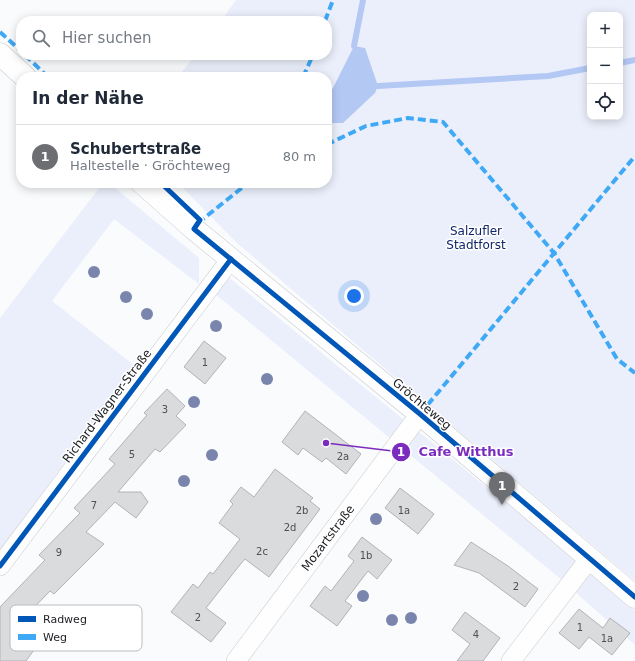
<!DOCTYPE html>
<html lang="de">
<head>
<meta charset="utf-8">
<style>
  :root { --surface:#fff; --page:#f6f6f7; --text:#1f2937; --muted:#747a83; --line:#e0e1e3; --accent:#6c6e71 }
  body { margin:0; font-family:"DejaVu Sans",sans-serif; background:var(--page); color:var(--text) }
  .controls { position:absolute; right:12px; top:12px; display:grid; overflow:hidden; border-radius:8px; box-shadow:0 2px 10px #0003 }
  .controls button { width:36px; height:36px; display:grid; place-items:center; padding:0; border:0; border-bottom:1px solid var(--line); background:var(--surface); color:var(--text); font:20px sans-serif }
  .you { position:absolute; left:354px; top:296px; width:14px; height:14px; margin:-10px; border:3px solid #fff; border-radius:50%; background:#1a73e8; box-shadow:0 0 0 6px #1a73e833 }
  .badge { display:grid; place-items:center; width:26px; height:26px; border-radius:50%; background:var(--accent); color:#fff; font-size:13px; font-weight:700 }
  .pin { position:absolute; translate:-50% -33px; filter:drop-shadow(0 1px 2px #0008) }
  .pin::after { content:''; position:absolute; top:21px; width:14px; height:12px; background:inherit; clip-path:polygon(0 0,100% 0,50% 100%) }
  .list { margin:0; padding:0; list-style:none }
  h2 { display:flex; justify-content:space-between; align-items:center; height:52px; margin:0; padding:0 16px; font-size:17px }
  h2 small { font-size:13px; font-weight:400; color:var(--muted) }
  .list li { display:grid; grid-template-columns:26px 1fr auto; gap:12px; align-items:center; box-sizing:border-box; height:64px; padding:0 16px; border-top:1px solid var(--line) }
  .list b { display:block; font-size:15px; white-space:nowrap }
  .list p { margin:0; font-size:13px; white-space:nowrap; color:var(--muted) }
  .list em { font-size:13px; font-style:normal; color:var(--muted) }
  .icon { flex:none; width:22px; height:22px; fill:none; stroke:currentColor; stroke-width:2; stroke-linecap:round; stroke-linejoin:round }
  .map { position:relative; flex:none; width:635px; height:661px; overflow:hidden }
  .search { position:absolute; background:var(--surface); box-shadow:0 2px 10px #0003; left:16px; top:16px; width:316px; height:44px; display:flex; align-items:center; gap:10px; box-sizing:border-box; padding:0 14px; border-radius:16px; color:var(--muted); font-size:15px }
  .panel { position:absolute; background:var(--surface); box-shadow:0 2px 10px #0003; left:16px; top:72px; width:316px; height:116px; border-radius:16px }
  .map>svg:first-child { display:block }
  .green { fill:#eaeffb; fill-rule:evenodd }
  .water { fill:#b4c8f4 }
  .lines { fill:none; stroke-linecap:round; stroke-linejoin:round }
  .stream { stroke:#b4c8f4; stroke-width:6 }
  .building { fill:#d9dbdd; stroke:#b1b3b6 }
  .minor-casing { stroke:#c8cacd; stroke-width:20 }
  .tertiary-casing { stroke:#c8cacd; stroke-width:23 }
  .minor { stroke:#fefeff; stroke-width:19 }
  .tertiary { stroke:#fefeff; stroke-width:22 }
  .quiet { stroke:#3fa9f5; stroke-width:4; stroke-dasharray:8 4; stroke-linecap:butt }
  .cycleway-casing { stroke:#fff; stroke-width:8 }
  .cycleway { stroke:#0057b8; stroke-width:5 }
  .tree { fill:#7985ad }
  .labels { text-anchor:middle; stroke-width:3; stroke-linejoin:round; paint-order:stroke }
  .number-label { font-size:10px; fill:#4e5053 }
  .park-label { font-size:12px; fill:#10256b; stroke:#fff }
  .street-label { font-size:12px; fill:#202225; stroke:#fff }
  .key { fill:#fff; stroke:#bcbdbe; stroke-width:1 }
  .key-label { font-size:11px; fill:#202225 }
  .leader { fill:none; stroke:#7b2cbf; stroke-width:1.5 }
  .callout-dot { fill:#7b2cbf; stroke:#fff; stroke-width:1.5 }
  .mark-label { font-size:12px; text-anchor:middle; font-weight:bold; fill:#fff }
  .callout-label { font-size:13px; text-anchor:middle; font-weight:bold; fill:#7b2cbf; stroke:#fff; stroke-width:3; stroke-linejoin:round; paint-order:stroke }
</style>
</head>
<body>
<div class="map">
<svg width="635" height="661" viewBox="0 0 635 661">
  <rect width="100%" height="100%" fill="#f9fbfd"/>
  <g class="green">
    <path d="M 236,0 L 635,0 L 635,581 L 237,243 L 178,183 L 327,183 L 327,77 L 178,77 L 195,55 L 327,55 L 327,21 L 221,21 ZM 590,15 L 620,15 L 620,117 L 590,117 Z"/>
    <path d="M 103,183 L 109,183 L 199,258 L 199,284 L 114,219 L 52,301 L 135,366 L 0,551 L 0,318 Z"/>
    <path d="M 227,276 L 563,549 L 635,611 L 635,645 L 557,576 L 214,293 Z"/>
  </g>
  <path class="water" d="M 354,46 L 365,48 L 378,86 L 375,93 L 343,123 L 329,123 L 327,118 L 327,96 L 333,88 Z"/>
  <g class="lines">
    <g class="stream">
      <path d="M 354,46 L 363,0"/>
      <path d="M 620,63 L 635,60"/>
      <path d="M 378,86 L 548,76 L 590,68"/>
    </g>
  </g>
  <g class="building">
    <path d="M 204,341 L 226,358 L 205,384 L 184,367 Z"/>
    <path d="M 167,389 L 185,406 L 176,416 L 186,425 L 160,452 L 155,449 L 118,492 L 141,492 L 148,502 L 136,518 L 115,502 L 86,532 L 104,544 L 54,594 L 50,591 L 16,626 L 38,642 L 33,649 L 34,650 L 26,661 L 0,661 L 0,607 L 45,560 L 39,555 L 80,513 L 74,508 L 115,464 L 109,459 L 147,415 L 144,413 Z"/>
    <path d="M 305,411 L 361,454 L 346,474 L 326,458 L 322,462 L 303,448 L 298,455 L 282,442 Z"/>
    <path d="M 275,469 L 313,498 L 310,501 L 320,509 L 269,577 L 245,559 L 239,566 L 206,608 L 226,623 L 211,642 L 171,612 L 193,584 L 198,588 L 210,572 L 213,574 L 240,539 L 219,523 L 233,504 L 230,501 L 241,487 L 254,497 Z"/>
    <path d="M 400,488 L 434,514 L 418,534 L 385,508 Z"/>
    <path d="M 362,537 L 392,560 L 377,579 L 368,571 L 345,601 L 352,606 L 337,626 L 310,606 L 325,586 L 331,591 L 354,561 L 348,556 Z"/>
    <path d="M 471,542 L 508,566 L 538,589 L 525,607 L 479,573 L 454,565 Z"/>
    <path d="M 579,609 L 603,628 L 610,618 L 630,633 L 612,655 L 589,637 L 579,649 L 559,633 Z"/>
    <path d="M 465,612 L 500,638 L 483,661 L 457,661 L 470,644 L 452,630 Z"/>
  </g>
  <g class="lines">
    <defs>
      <g id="minor">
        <path d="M 0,566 L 231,259"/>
        <path d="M 236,661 L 420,414"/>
        <path d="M 511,661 L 590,558"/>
      </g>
      <g id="tertiary">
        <path d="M 0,54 L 25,77"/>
        <path d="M 142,183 L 194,229 L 420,414 L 635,597"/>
      </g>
    </defs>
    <use href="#minor" class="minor-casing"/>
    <use href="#tertiary" class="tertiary-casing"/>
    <use href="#minor" class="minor"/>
    <use href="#tertiary" class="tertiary"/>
    <g class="quiet">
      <path d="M 325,21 L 333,0"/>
      <path d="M 0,32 L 21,51"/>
      <path d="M 25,55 L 48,77"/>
      <path d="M 303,77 L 313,55"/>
      <path d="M 327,141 L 330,143 L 366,126 L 408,118 L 443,122 L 554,253 L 617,359 L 635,373"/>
      <path d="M 198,223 L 248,183"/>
      <path d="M 420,414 L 635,156"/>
    </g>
    <defs>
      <g id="cycleway">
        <path d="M 161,183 L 200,220 L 194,229 L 420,414 L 635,597"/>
        <path d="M 0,566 L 231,259"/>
      </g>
    </defs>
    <use href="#cycleway" class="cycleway-casing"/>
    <use href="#cycleway" class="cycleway"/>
  </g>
  <g class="tree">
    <circle cx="94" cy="272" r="6"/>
    <circle cx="126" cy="297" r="6"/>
    <circle cx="147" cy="314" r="6"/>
    <circle cx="216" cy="326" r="6"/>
    <circle cx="267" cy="379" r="6"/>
    <circle cx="194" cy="402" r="6"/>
    <circle cx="212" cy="455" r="6"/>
    <circle cx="184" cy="481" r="6"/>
    <circle cx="376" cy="519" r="6"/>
    <circle cx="363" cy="596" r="6"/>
    <circle cx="411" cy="618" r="6"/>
    <circle cx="392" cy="620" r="6"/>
  </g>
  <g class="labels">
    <g class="number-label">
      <text x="205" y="366">1</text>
      <text x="165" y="413">3</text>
      <text x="132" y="458">5</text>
      <text x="343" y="460">2a</text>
      <text x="94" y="509">7</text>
      <text x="302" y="514">2b</text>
      <text x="404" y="514">1a</text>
      <text x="290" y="531">2d</text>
      <text x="262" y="555">2c</text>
      <text x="59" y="556">9</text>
      <text x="366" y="559">1b</text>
      <text x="516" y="590">2</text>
      <text x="198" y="621">2</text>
      <text x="580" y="631">1</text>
      <text x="476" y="638">4</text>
      <text x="607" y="642">1a</text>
    </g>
    <g class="park-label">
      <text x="476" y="235">Salzufler<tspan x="476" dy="14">Stadtforst</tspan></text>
    </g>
    <g class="street-label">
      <text transform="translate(422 404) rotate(40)" y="4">Gröchteweg</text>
      <text transform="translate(107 406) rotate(-53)" y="4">Richard-Wagner-Straße</text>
      <text transform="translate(328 538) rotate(-53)" y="4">Mozartstraße</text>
    </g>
  </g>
  <rect x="10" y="605" width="132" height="46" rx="6" class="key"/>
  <rect x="18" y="616" width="18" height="6" fill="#0057b8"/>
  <rect x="18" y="634" width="18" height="6" fill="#3fa9f5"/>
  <g class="key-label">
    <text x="43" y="623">Radweg</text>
    <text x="43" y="641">Weg</text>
  </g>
  <path class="leader" d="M326 443L401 452"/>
  <g class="callout-dot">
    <circle cx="326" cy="443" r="4"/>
    <circle cx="401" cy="452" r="10"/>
  </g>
  <g class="mark-label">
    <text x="401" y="456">1</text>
  </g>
  <g class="callout-label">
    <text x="466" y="456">Cafe Witthus</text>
  </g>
</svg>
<div class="controls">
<button>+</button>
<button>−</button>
<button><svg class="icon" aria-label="locate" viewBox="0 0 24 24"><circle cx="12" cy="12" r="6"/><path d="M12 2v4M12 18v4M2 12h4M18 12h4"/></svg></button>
</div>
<div class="you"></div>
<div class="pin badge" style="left:502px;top:505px">1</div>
<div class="search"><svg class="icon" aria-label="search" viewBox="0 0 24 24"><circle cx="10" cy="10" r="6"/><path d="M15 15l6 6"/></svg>Hier suchen</div>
<section class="panel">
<h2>In der Nähe<small></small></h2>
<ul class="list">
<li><span class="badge">1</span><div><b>Schubertstraße</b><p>Haltestelle · Gröchteweg</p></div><em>80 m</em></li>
</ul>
</section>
</div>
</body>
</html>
